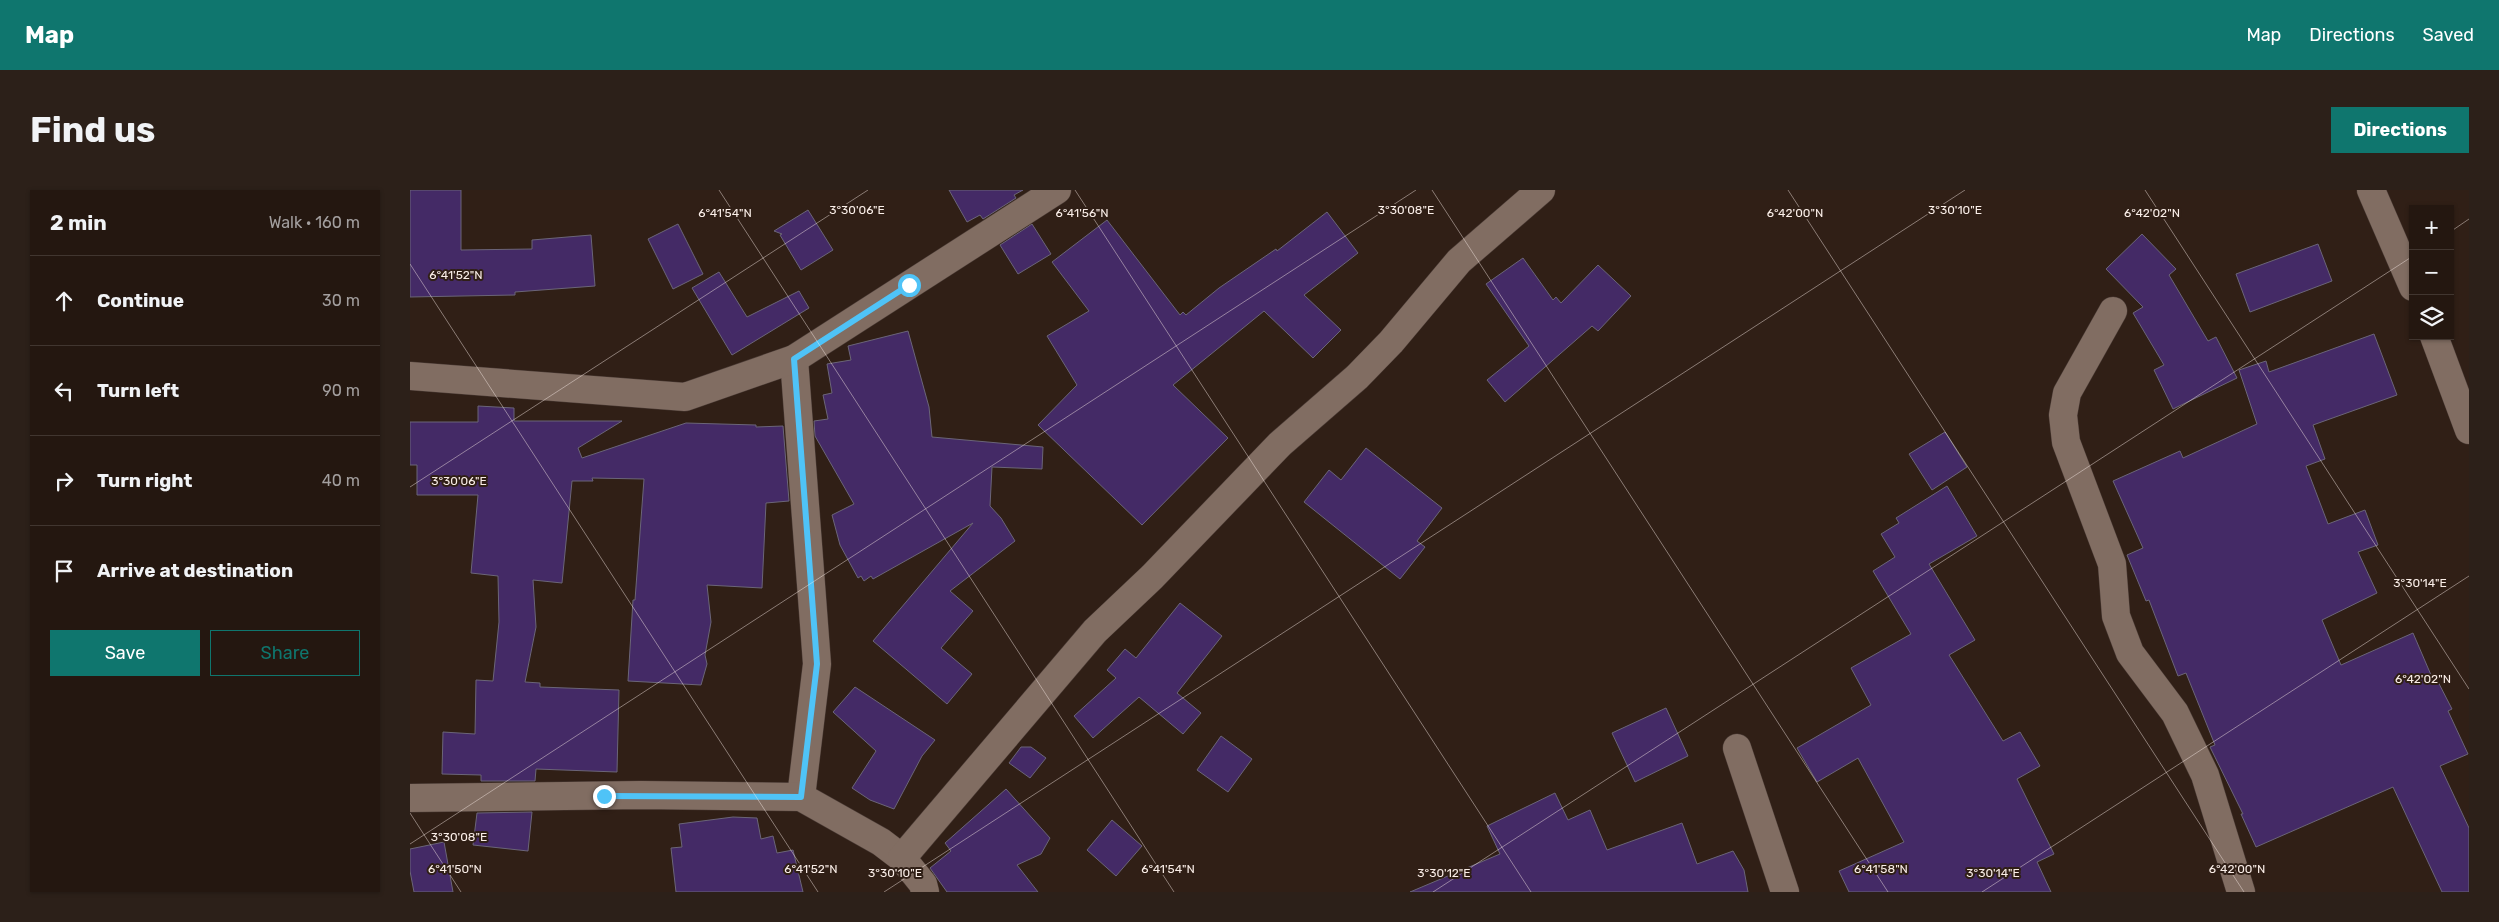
<!DOCTYPE html>
<html lang="en">
<head>
<meta charset="utf-8">
<style>
  :root { --surface:#241710; --page:#2c2019; --text:#f1f3f6; --muted:#a39f9f; --line:#413630; --accent:#0f766e }
  body { margin:0; font-family:Rubik,sans-serif; background:var(--page); color:var(--text) }
  .controls { position:absolute; right:15px; top:15px; display:grid; overflow:hidden; border-radius:0px; box-shadow:0 1px 4px #0004 }
  .controls button { width:45px; height:45px; display:grid; place-items:center; padding:0; border:0; border-bottom:1px solid var(--line); background:var(--surface); color:var(--text); font:25px sans-serif }
  .stop { position:absolute; width:15px; height:15px; margin:-11px; border:4px solid #4fc3f7; border-radius:50%; background:#fff }
  .stop.end { background:#4fc3f7; border-color:#fff; box-shadow:0 1px 5px #0008 }
  .list { margin:0; padding:0; list-style:none }
  h2 { display:flex; justify-content:space-between; align-items:center; height:65px; margin:0; padding:0 20px; font-size:21px }
  h2 small { font-size:16px; font-weight:400; color:var(--muted) }
  .list li { display:grid; grid-template-columns:32px 1fr auto; gap:15px; align-items:center; box-sizing:border-box; height:90px; padding:0 20px; border-top:1px solid var(--line) }
  .list b { display:block; font-size:19px; white-space:nowrap }
  .list em { font-size:16px; font-style:normal; color:var(--muted) }
  .actions { display:flex; gap:10px; padding:15px 20px }
  .actions a { flex:1; padding:11px 0; border:1px solid var(--accent); border-radius:0px; text-align:center; font-size:18px; color:var(--accent) }
  .actions .main { background:var(--accent); color:#fff }
  .icon { flex:none; width:28px; height:28px; fill:none; stroke:currentColor; stroke-width:2; stroke-linecap:round; stroke-linejoin:round }
  .map { position:relative; flex:none; width:2059px; height:702px; overflow:hidden; border-radius:0px }
  header { display:flex; align-items:center; gap:30px; box-sizing:border-box; height:70px; padding:0 25px; background:var(--accent); color:#fff }
  header strong { font-size:24px }
  nav { display:flex; gap:28px; margin-inline-start:auto; font-size:18px }
  .intro { display:flex; align-items:center; justify-content:space-between; box-sizing:border-box; height:120px; padding:0 30px }
  h1 { margin:0; font-size:35px }
  .button { padding:12px 22px; border-radius:0px; background:var(--accent); color:#fff; font-size:18px; font-weight:700 }
  main { display:flex; gap:30px; padding:0 30px }
  aside { flex:1; background:var(--surface); border-radius:0px; box-shadow:0 1px 4px #0004 }
  .map>svg:first-child { display:block }
  .building { fill:#442a66; stroke:#6b6578 }
  .lines { fill:none; stroke-linecap:round; stroke-linejoin:round }
  .minor-casing { stroke:#4a3b35; stroke-width:29 }
  .minor { stroke:#816d62; stroke-width:28 }
  .route { stroke:#4fc3f7; stroke-width:6 }
  .ticks { fill:none; stroke:#faeee8; stroke-width:1; stroke-opacity:0.45 }
  .ticks-label { font-size:12px; text-anchor:middle; fill:#faeee8; stroke:#301f16; stroke-width:4; stroke-linejoin:round; paint-order:stroke }
</style>
</head>
<body>
<header>
<strong>Map</strong>
<nav><a>Map</a><a>Directions</a><a>Saved</a></nav>
</header>
<div class="intro"><h1>Find us</h1><a class="button">Directions</a></div>
<main>
<aside>
<h2>2 min<small>Walk · 160 m</small></h2>
<ul class="list">
<li><svg class="icon" aria-label="ahead" viewBox="0 0 24 24"><path d="M12 20V5M6 11l6-6 6 6"/></svg><div><b>Continue</b></div><em>30 m</em></li>
<li><svg class="icon" aria-label="left" viewBox="0 0 24 24"><path d="M17 20v-9H6M10 6l-5 5 5 5"/></svg><div><b>Turn left</b></div><em>90 m</em></li>
<li><svg class="icon" aria-label="right" viewBox="0 0 24 24"><path d="M7 20v-9h11M14 6l5 5-5 5"/></svg><div><b>Turn right</b></div><em>40 m</em></li>
<li><svg class="icon" aria-label="arrive" viewBox="0 0 24 24"><path d="M6 21V4h12l-3 4 3 4H6"/></svg><div><b>Arrive at destination</b></div></li>
</ul>
<div class="actions"><a class="main">Save</a><a>Share</a></div>
</aside>
<div class="map">
<svg width="2059" height="702" viewBox="0 0 2059 702">
  <rect width="100%" height="100%" fill="#301f16"/>
  <g class="building">
    <path d="M 0,0 L 51,0 L 51,60 L 122,59 L 122,50 L 181,45 L 185,96 L 105,102 L 105,105 L 0,107 Z"/>
    <path d="M 539,0 L 613,0 L 604,5 L 606,8 L 573,29 L 570,25 L 557,32 Z"/>
    <path d="M 398,20 L 423,60 L 391,80 L 370,45 L 372,44 L 364,41 Z"/>
    <path d="M 917,22 L 948,63 L 894,105 L 931,140 L 903,168 L 854,121 L 763,195 L 818,248 L 732,335 L 628,235 L 667,195 L 637,146 L 679,121 L 642,72 L 697,30 L 770,125 L 773,122 L 776,125 L 809,98 L 866,59 L 867,61 Z"/>
    <path d="M 268,34 L 293,84 L 263,99 L 238,49 Z"/>
    <path d="M 622,34 L 641,64 L 608,84 L 590,55 Z"/>
    <path d="M 1732,44 L 1766,79 L 1759,85 L 1798,151 L 1806,147 L 1827,188 L 1763,219 L 1744,180 L 1754,175 L 1723,123 L 1733,117 L 1696,79 Z"/>
    <path d="M 1908,54 L 1922,91 L 1840,122 L 1826,84 Z"/>
    <path d="M 1113,68 L 1143,110 L 1146,107 L 1151,113 L 1188,75 L 1221,106 L 1188,141 L 1182,136 L 1095,212 L 1077,190 L 1119,156 L 1076,94 Z"/>
    <path d="M 309,82 L 337,127 L 389,101 L 399,118 L 322,165 L 282,98 Z"/>
    <path d="M 498,141 L 519,217 L 522,247 L 633,257 L 632,279 L 582,277 L 580,316 L 591,328 L 605,351 L 540,401 L 563,421 L 531,458 L 562,484 L 537,514 L 463,451 L 563,333 L 463,389 L 461,386 L 454,391 L 451,386 L 448,388 L 430,355 L 422,325 L 444,314 L 405,246 L 404,231 L 418,229 L 413,205 L 422,203 L 417,174 L 441,170 L 438,156 Z"/>
    <path d="M 1964,144 L 1987,205 L 1903,235 L 1915,269 L 1896,276 L 1918,334 L 1955,320 L 1968,355 L 1948,362 L 1967,403 L 1912,430 L 1931,475 L 2003,443 L 2021,485 L 2024,484 L 2042,519 L 2038,521 L 2058,564 L 2030,576 L 2059,638 L 2059,702 L 2032,702 L 1983,597 L 1846,657 L 1831,624 L 1833,624 L 1800,557 L 1805,555 L 1776,483 L 1768,486 L 1739,410 L 1736,411 L 1717,365 L 1733,358 L 1703,291 L 1770,261 L 1773,268 L 1847,234 L 1829,180 L 1856,171 L 1859,182 Z"/>
    <path d="M 68,216 L 104,218 L 104,231 L 212,231 L 168,258 L 172,268 L 276,233 L 346,235 L 346,237 L 373,236 L 379,311 L 356,313 L 352,398 L 297,395 L 301,432 L 295,465 L 297,474 L 291,495 L 218,491 L 223,410 L 225,410 L 234,289 L 182,288 L 183,291 L 162,291 L 152,393 L 123,390 L 126,437 L 115,492 L 130,493 L 130,497 L 209,500 L 207,582 L 126,579 L 125,591 L 71,591 L 71,585 L 32,584 L 33,542 L 65,544 L 66,490 L 83,491 L 89,432 L 88,386 L 61,383 L 68,305 L 7,305 L 7,275 L 0,275 L 0,232 L 68,232 Z"/>
    <path d="M 1535,242 L 1557,277 L 1522,300 L 1499,264 Z"/>
    <path d="M 956,258 L 1032,318 L 1007,351 L 1015,357 L 990,389 L 894,312 L 919,280 L 931,290 Z"/>
    <path d="M 1537,296 L 1567,346 L 1519,374 L 1565,450 L 1539,465 L 1593,551 L 1610,542 L 1630,576 L 1607,589 L 1644,664 L 1627,672 L 1641,702 L 1439,702 L 1429,681 L 1494,652 L 1448,568 L 1407,592 L 1387,558 L 1461,515 L 1441,478 L 1501,444 L 1463,381 L 1485,367 L 1471,344 L 1489,333 L 1486,328 Z"/>
    <path d="M 770,413 L 812,446 L 767,503 L 791,523 L 773,544 L 729,507 L 683,548 L 664,526 L 706,488 L 697,480 L 715,459 L 726,468 Z"/>
    <path d="M 445,497 L 525,550 L 512,566 L 484,619 L 460,610 L 442,598 L 466,561 L 423,522 Z"/>
    <path d="M 1256,518 L 1278,566 L 1225,592 L 1202,543 Z"/>
    <path d="M 811,546 L 842,569 L 818,602 L 787,580 Z"/>
    <path d="M 611,557 L 621,557 L 636,568 L 620,588 L 599,573 Z"/>
    <path d="M 596,599 L 640,648 L 631,664 L 607,675 L 628,702 L 537,702 L 520,678 L 541,661 L 535,653 Z"/>
    <path d="M 1145,603 L 1158,630 L 1180,620 L 1197,660 L 1272,633 L 1287,674 L 1323,661 L 1334,680 L 1338,702 L 1000,702 L 1090,664 L 1077,636 Z"/>
    <path d="M 122,622 L 118,661 L 63,655 L 67,623 Z"/>
    <path d="M 323,627 L 347,628 L 351,649 L 363,646 L 367,663 L 383,660 L 393,702 L 266,702 L 261,658 L 272,657 L 269,634 Z"/>
    <path d="M 702,630 L 732,656 L 706,686 L 677,660 Z"/>
    <path d="M 34,652 L 43,702 L 4,702 L 0,681 L 0,659 Z"/>
  </g>
  <g class="lines">
    <defs>
      <g id="minor">
        <path d="M 1961,0 L 2003,97"/>
        <path d="M 1703,121 L 1657,203 L 1653,225 L 1656,252 L 1702,374 L 1706,426 L 1720,463 L 1765,523 L 1795,585 L 1831,702"/>
        <path d="M 2024,146 L 2059,240"/>
        <path d="M 384,169 L 407,474 L 391,607"/>
        <path d="M 0,186 L 275,207 L 384,169 L 647,0"/>
        <path d="M 1327,558 L 1375,702"/>
        <path d="M 0,608 L 231,605 L 391,607 L 471,652 L 492,668 L 513,694 L 515,702"/>
        <path d="M 492,668 L 685,441 L 742,387 L 870,254 L 947,187 L 981,152 L 1049,71 L 1131,0"/>
      </g>
    </defs>
    <use href="#minor" class="minor-casing"/>
    <use href="#minor" class="minor"/>
  </g>
  <g class="lines">
    <path class="route" d="M 194,606 L 391,607 L 407,474 L 384,169 L 499,95"/>
  </g>
  <path class="ticks" d="M 309,0 L 764,702M 665,0 L 1121,702M 1022,0 L 1478,702M 1378,0 L 1834,702M 1735,0 L 2059,499M 2040,42 L 2059,29M 0,74 L 408,702M 0,297 L 458,0M 0,623 L 51,702M 0,654 L 1006,0M 474,702 L 1555,0M 1023,702 L 2003,66M 1572,702 L 2059,386"/>
  <g class="ticks-label">
    <text x="996" y="24">3°30'08"E</text>
    <text x="1545" y="24">3°30'10"E</text>
    <text x="447" y="24">3°30'06"E</text>
    <text x="315" y="27">6°41'54"N</text>
    <text x="672" y="27">6°41'56"N</text>
    <text x="1385" y="27">6°42'00"N</text>
    <text x="1742" y="27">6°42'02"N</text>
    <text x="46" y="89">6°41'52"N</text>
    <text x="49" y="295">3°30'06"E</text>
    <text x="2010" y="397">3°30'14"E</text>
    <text x="2013" y="493">6°42'02"N</text>
    <text x="49" y="651">3°30'08"E</text>
    <text x="45" y="683">6°41'50"N</text>
    <text x="401" y="683">6°41'52"N</text>
    <text x="758" y="683">6°41'54"N</text>
    <text x="1471" y="683">6°41'58"N</text>
    <text x="1827" y="683">6°42'00"N</text>
    <text x="485" y="687">3°30'10"E</text>
    <text x="1034" y="687">3°30'12"E</text>
    <text x="1583" y="687">3°30'14"E</text>
  </g>
</svg>
<div class="controls">
<button>+</button>
<button>−</button>
<button><svg class="icon" aria-label="layers" viewBox="0 0 24 24"><path d="M12 4l9 5-9 5-9-5zM3 14l9 5 9-5"/></svg></button>
</div>
<div class="stop" style="left:499px;top:95px"></div>
<div class="stop end" style="left:194px;top:606px"></div>
</div>
</main>
</body>
</html>
